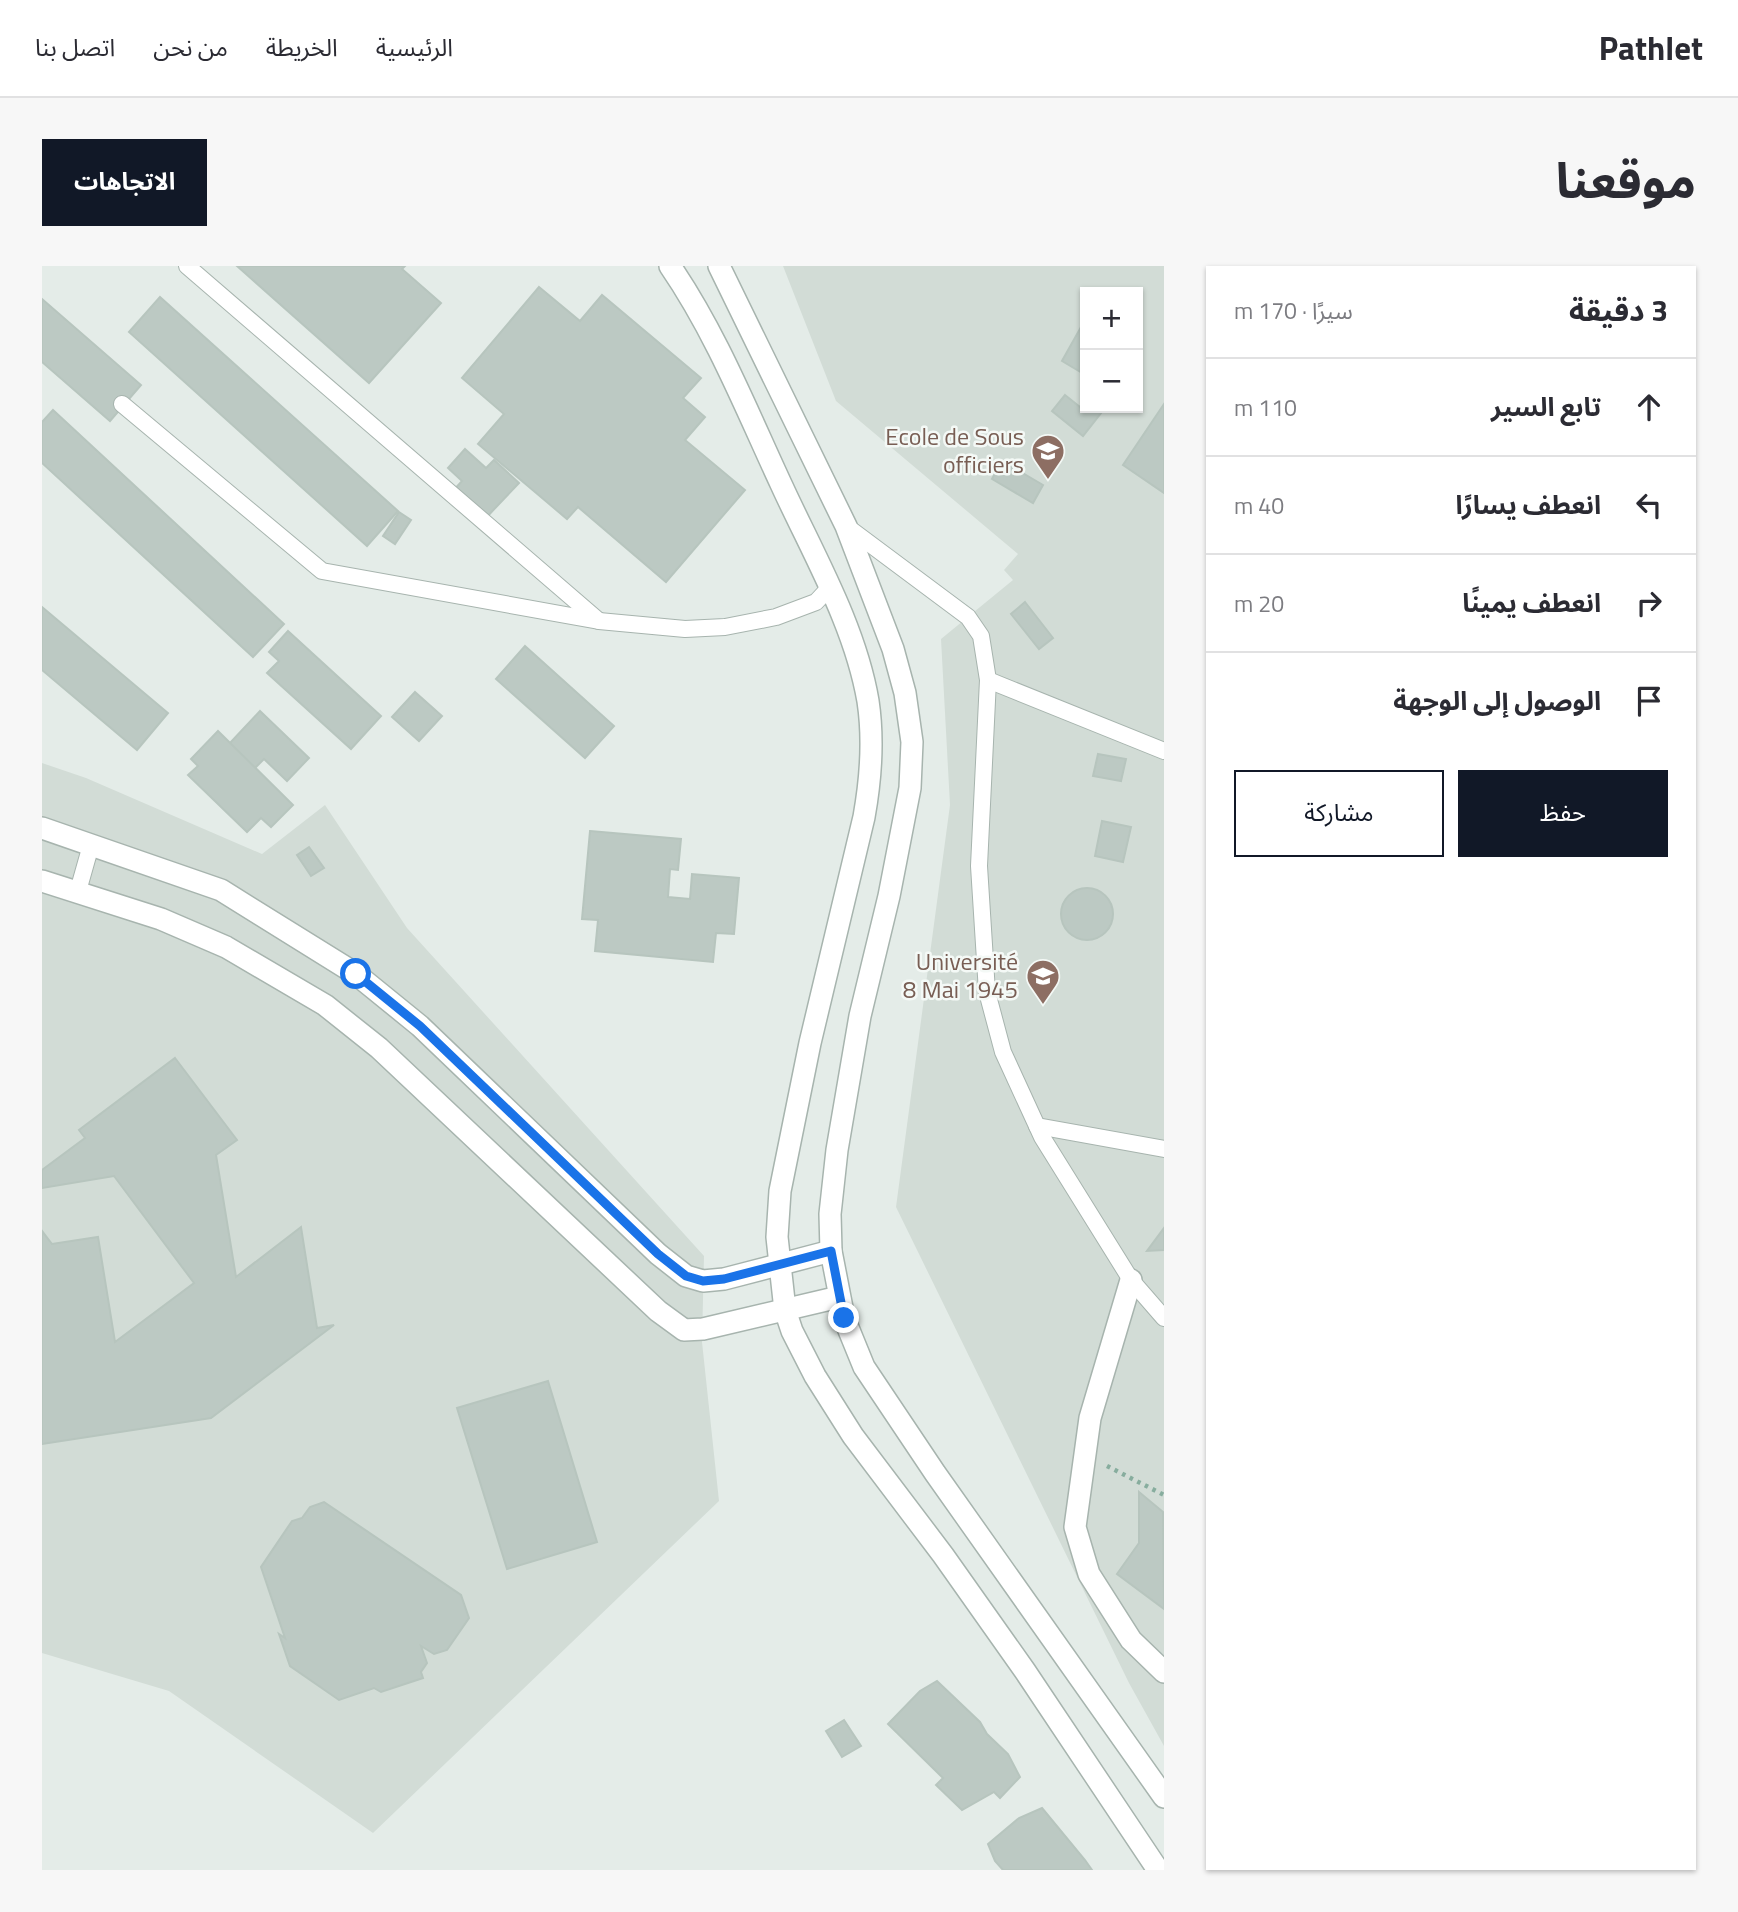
<!DOCTYPE html>
<html lang="ar">
<head>
<meta charset="utf-8">
<style>
  :root { --surface:#fff; --page:#f7f7f7; --text:#2b2b33; --muted:#7c7c81; --line:#e1e1e2; --accent:#111827 }
  body { margin:0; font-family:"Titillium Web","Noto Sans Arabic",sans-serif; background:var(--page); color:var(--text); direction:rtl }
  .controls { position:absolute; right:21px; top:21px; display:grid; overflow:hidden; border-radius:0px; box-shadow:0 2px 5px #0004 }
  .controls button { width:63px; height:63px; display:grid; place-items:center; padding:0; border:0; border-bottom:2px solid var(--line); background:var(--surface); color:var(--text); font:35px sans-serif }
  .stop { position:absolute; width:21px; height:21px; margin:-16px; border:5px solid #1a73e8; border-radius:50%; background:#fff }
  .stop.end { background:#1a73e8; border-color:#fff; box-shadow:0 2px 7px #0008 }
  .list { margin:0; padding:0; list-style:none }
  h2 { display:flex; justify-content:space-between; align-items:center; height:91px; margin:0; padding:0 28px; font-size:30px }
  h2 small { font-size:23px; font-weight:400; color:var(--muted) }
  .list li { display:grid; grid-template-columns:46px 1fr auto; gap:21px; align-items:center; box-sizing:border-box; height:98px; padding:0 28px; border-top:2px solid var(--line) }
  .list b { display:block; font-size:26px; white-space:nowrap }
  .list em { font-size:23px; font-style:normal; color:var(--muted) }
  .actions { display:flex; gap:14px; padding:21px 28px }
  .actions a { flex:1; padding:16px 0; border:2px solid var(--accent); border-radius:0px; text-align:center; font-size:24px; color:var(--accent) }
  .actions .main { background:var(--accent); color:#fff }
  .icon { flex:none; width:38px; height:38px; fill:none; stroke:currentColor; stroke-width:2; stroke-linecap:round; stroke-linejoin:round }
  .map { position:relative; flex:none; width:1122px; height:1604px; overflow:hidden; direction:ltr; border-radius:0px }
  header { display:flex; align-items:center; gap:42px; box-sizing:border-box; height:98px; padding:0 35px; background:var(--surface); border-bottom:2px solid var(--line) }
  header strong { font-size:33px }
  nav { display:flex; gap:38px; margin-inline-start:auto; font-size:24px }
  .intro { display:flex; align-items:center; justify-content:space-between; box-sizing:border-box; height:168px; padding:0 42px }
  h1 { margin:0; font-size:49px }
  .button { padding:18px 32px; border-radius:0px; background:var(--accent); color:#fff; font-size:24px; font-weight:700 }
  main { display:flex; gap:42px; padding:0 42px }
  aside { flex:1; background:var(--surface); border-radius:0px; box-shadow:0 2px 5px #0004 }
  .map>svg:first-child { display:block }
  .built { fill:#d2dcd6; fill-rule:evenodd }
  .building { fill:#bcc9c3; stroke:#b7c5be; stroke-width:2 }
  .lines { fill:none; stroke-linecap:round; stroke-linejoin:round }
  .service-casing { stroke:#a7b4ae; stroke-width:18 }
  .minor-casing { stroke:#a7b4ae; stroke-width:24 }
  .tertiary-casing { stroke:#a7b4ae; stroke-width:24 }
  .path { stroke:#87ad9e; stroke-width:4.5; stroke-dasharray:3.5 5; stroke-linecap:butt }
  .service { stroke:#fff; stroke-width:16 }
  .minor { stroke:#fff; stroke-width:21 }
  .tertiary { stroke:#fff; stroke-width:21 }
  .route { stroke:#1a73e8; stroke-width:9 }
  .labels { text-anchor:middle; stroke-width:5; stroke-linejoin:round; paint-order:stroke }
  .education-label { font-size:24px; fill:#785e54; stroke:#f4f9f6; text-anchor:end }
</style>
</head>
<body>
<header>
<strong>Pathlet</strong>
<nav><a>الرئيسية</a><a>الخريطة</a><a>من نحن</a><a>اتصل بنا</a></nav>
</header>
<div class="intro"><h1>موقعنا</h1><a class="button">الاتجاهات</a></div>
<main>
<aside>
<h2>3 دقيقة<small>سيرًا · 170 m</small></h2>
<ul class="list">
<li><svg class="icon" aria-label="ahead" viewBox="0 0 24 24"><path d="M12 20V5M6 11l6-6 6 6"/></svg><div><b>تابع السير</b></div><em>110 m</em></li>
<li><svg class="icon" aria-label="left" viewBox="0 0 24 24"><path d="M17 20v-9H6M10 6l-5 5 5 5"/></svg><div><b>انعطف يسارًا</b></div><em>40 m</em></li>
<li><svg class="icon" aria-label="right" viewBox="0 0 24 24"><path d="M7 20v-9h11M14 6l5 5-5 5"/></svg><div><b>انعطف يمينًا</b></div><em>20 m</em></li>
<li><svg class="icon" aria-label="arrive" viewBox="0 0 24 24"><path d="M6 21V4h12l-3 4 3 4H6"/></svg><div><b>الوصول إلى الوجهة</b></div></li>
</ul>
<div class="actions"><a class="main">حفظ</a><a>مشاركة</a></div>
</aside>
<div class="map">
<svg width="1122" height="1604" viewBox="0 0 1122 1604">
  <rect width="100%" height="100%" fill="#e4ece8"/>
  <g class="built">
    <path d="M 741,0 L 1122,0 L 1122,1480 L 1087,1417 L 854,941 L 908,539 L 899,373 L 971,314 L 962,304 L 976,288 L 794,135 ZM 1043,26 L 1096,26 L 1096,142 L 1043,142 Z"/>
    <path d="M 0,497 L 44,512 L 220,588 L 283,539 L 365,662 L 662,990 L 660,1076 L 677,1235 L 331,1567 L 127,1425 L 0,1387 Z"/>
  </g>
  <g class="building">
    <path d="M 195,0 L 363,0 L 360,3 L 399,37 L 327,117 Z"/>
    <path d="M 497,21 L 538,55 L 560,29 L 659,112 L 641,132 L 663,151 L 643,174 L 703,224 L 624,316 L 536,241 L 525,253 L 436,178 L 462,148 L 420,112 Z"/>
    <path d="M 118,31 L 356,245 L 325,280 L 87,66 Z"/>
    <path d="M 0,33 L 99,119 L 68,155 L 0,96 Z"/>
    <path d="M 1039,61 L 1043,63 L 1042,108 L 1020,95 Z"/>
    <path d="M 1023,129 L 1038,141 L 1043,134 L 1043,142 L 1063,142 L 1041,170 L 1010,145 Z"/>
    <path d="M 1122,138 L 1122,227 L 1081,199 Z"/>
    <path d="M 11,144 L 242,358 L 211,391 L 0,197 L 0,156 Z"/>
    <path d="M 423,183 L 444,202 L 452,194 L 477,217 L 441,255 L 410,226 L 420,215 L 406,202 Z"/>
    <path d="M 960,195 L 1001,219 L 991,237 L 950,213 Z"/>
    <path d="M 357,246 L 369,254 L 353,278 L 341,270 Z"/>
    <path d="M 983,336 L 1011,372 L 997,383 L 969,348 Z"/>
    <path d="M 0,341 L 126,447 L 95,484 L 0,404 Z"/>
    <path d="M 246,365 L 339,450 L 309,483 L 225,407 L 237,395 L 227,386 Z"/>
    <path d="M 483,380 L 572,460 L 543,492 L 454,413 Z"/>
    <path d="M 373,426 L 400,450 L 377,475 L 350,451 Z"/>
    <path d="M 218,445 L 267,492 L 245,515 L 222,493 L 212,503 L 187,478 Z"/>
    <path d="M 176,465 L 251,539 L 229,561 L 219,552 L 205,566 L 146,509 L 156,500 L 149,493 Z"/>
    <path d="M 1056,488 L 1084,493 L 1079,515 L 1051,510 Z"/>
    <path d="M 1060,555 L 1089,561 L 1081,596 L 1053,590 Z"/>
    <path d="M 548,565 L 639,573 L 636,604 L 628,603 L 626,631 L 648,633 L 650,608 L 697,612 L 692,668 L 674,667 L 671,696 L 553,685 L 556,654 L 540,653 Z"/>
    <path d="M 267,581 L 282,602 L 269,610 L 255,589 Z"/>
    <circle cx="1045" cy="648" r="26"/>
    <path d="M 133,792 L 195,874 L 174,889 L 194,1011 L 259,961 L 275,1062 L 292,1059 L 169,1152 L 0,1178 L 0,965 L 10,978 L 56,971 L 73,1076 L 152,1017 L 72,910 L 0,922 L 0,904 L 43,872 L 37,864 Z"/>
    <path d="M 1122,962 L 1122,984 L 1105,985 Z"/>
    <path d="M 506,1115 L 555,1276 L 465,1303 L 415,1142 Z"/>
    <path d="M 1097,1226 L 1121,1246 L 1122,1343 L 1075,1308 L 1097,1277 Z"/>
    <path d="M 282,1236 L 419,1329 L 427,1352 L 405,1384 L 392,1388 L 379,1380 L 385,1397 L 379,1406 L 381,1412 L 339,1426 L 332,1422 L 297,1434 L 248,1400 L 237,1368 L 243,1372 L 219,1301 L 250,1255 L 260,1252 L 268,1241 Z"/>
    <path d="M 895,1415 L 938,1456 L 945,1468 L 966,1488 L 978,1511 L 958,1532 L 952,1526 L 920,1544 L 894,1519 L 901,1512 L 846,1458 L 878,1425 Z"/>
    <path d="M 802,1454 L 819,1480 L 800,1491 L 784,1465 Z"/>
    <path d="M 1000,1542 L 1043,1594 L 1050,1604 L 961,1604 L 953,1595 L 946,1578 L 977,1552 Z"/>
  </g>
  <g class="lines">
    <defs>
      <g id="service">
        <path d="M 145,0 L 557,355"/>
        <path d="M 80,138 L 280,305 L 557,355 L 643,363 L 683,361 L 734,351 L 774,336 L 787,322"/>
        <path d="M 804,260 L 926,351 L 939,370 L 946,414 L 937,600 L 945,726 L 961,786 L 1000,871 L 1089,1014 L 1122,1052"/>
        <path d="M 946,414 L 1122,485"/>
        <path d="M 36,625 L 49,579"/>
        <path d="M 995,860 L 1122,883"/>
      </g>
      <g id="minor">
        <path d="M 0,562 L 179,624 L 314,708 L 378,760 L 616,988 L 644,1010 L 661,1015 L 682,1013 L 789,985"/>
        <path d="M 0,615 L 119,653 L 184,681 L 283,739 L 337,782 L 616,1045 L 642,1064 L 661,1063 L 797,1031"/>
        <path d="M 1089,1014 L 1048,1152 L 1033,1261 L 1047,1308 L 1089,1374 L 1122,1406"/>
      </g>
      <g id="tertiary">
        <path d="M 628,0 C 674,67 705,145 739,218 C 771,288 813,359 826,435 C 832,475 829,512 822,551 L 768,777 L 738,925 L 735,971 L 743,1044 L 750,1065 L 773,1110 L 811,1170 L 901,1289 L 983,1405 L 1116,1604"/>
        <path d="M 677,0 L 804,260 L 851,383 L 863,427 L 870,476 L 868,522 L 847,630 L 818,750 L 795,884 L 788,948 L 789,985 L 802,1052 L 822,1101 L 893,1207 L 1122,1531"/>
      </g>
    </defs>
    <use href="#service" class="service-casing"/>
    <use href="#minor" class="minor-casing"/>
    <use href="#tertiary" class="tertiary-casing"/>
    <path class="path" d="M 1065,1200 L 1122,1229"/>
    <use href="#service" class="service"/>
    <use href="#minor" class="minor"/>
    <use href="#tertiary" class="tertiary"/>
  </g>
  <g class="lines">
    <path class="route" d="M 314,708 L 378,760 L 616,988 L 644,1010 L 661,1015 L 682,1013 L 789,985 L 802,1052"/>
  </g>
  <defs>
    <symbol id="university-pin" viewBox="-11 -11 22 30"><path d="M0 17L-7.5 6A9.5 9.5 0 1 1 7.5 6Z" fill="#8d6e63" stroke="#f4f9f6"/><path d="M0-5L7-2L0 1L-7-2ZM-4 1L0 2.5L4 1V4Q0 6-4 4Z" fill="#fff"/></symbol>
  </defs>
  <g fill-rule="evenodd">
    <use href="#university-pin" x="987" y="166" width="38" height="52"/>
    <use href="#university-pin" x="982" y="691" width="38" height="52"/>
  </g>
  <g class="labels">
    <g class="education-label">
      <text x="982" y="179">Ecole de Sous<tspan x="982" dy="28">officiers</tspan></text>
      <text x="976" y="704">Université<tspan x="976" dy="28">8 Mai 1945</tspan></text>
    </g>
  </g>
</svg>
<div class="controls">
<button>+</button>
<button>−</button>
</div>
<div class="stop" style="left:314px;top:708px"></div>
<div class="stop end" style="left:802px;top:1052px"></div>
</div>
</main>
</body>
</html>
